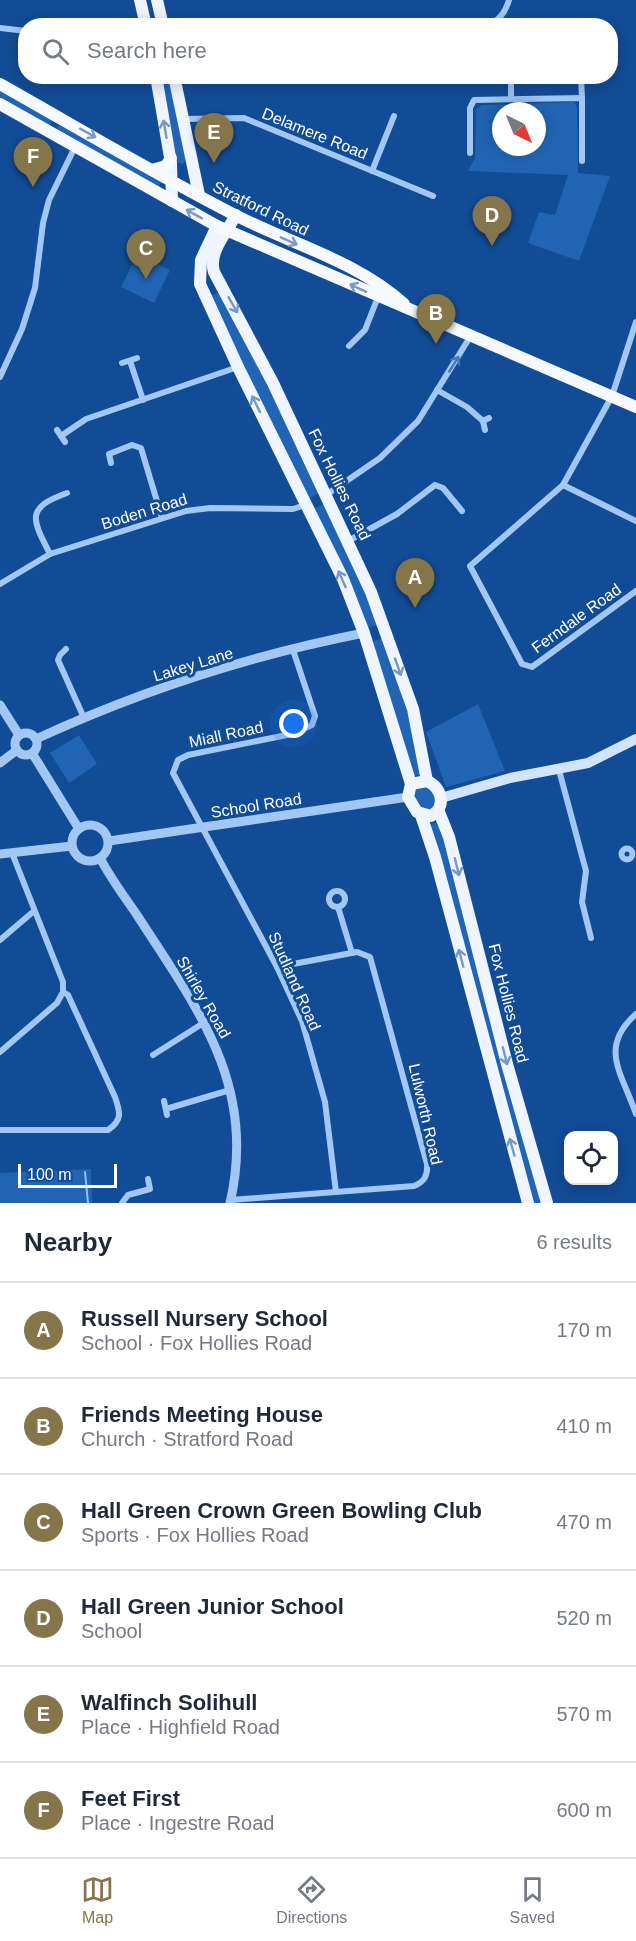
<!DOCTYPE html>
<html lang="en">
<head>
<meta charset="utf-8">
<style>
  :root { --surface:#fff; --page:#f2f2f3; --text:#1f2937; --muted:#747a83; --line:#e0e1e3; --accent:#84754b }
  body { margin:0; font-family:Helvetica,sans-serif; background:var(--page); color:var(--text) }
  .controls { position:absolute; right:18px; bottom:18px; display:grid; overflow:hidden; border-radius:12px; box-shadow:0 3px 15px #0003 }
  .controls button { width:54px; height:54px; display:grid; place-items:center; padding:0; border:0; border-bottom:2px solid var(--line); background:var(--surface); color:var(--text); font:30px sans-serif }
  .compass { position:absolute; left:492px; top:102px; width:54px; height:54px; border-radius:50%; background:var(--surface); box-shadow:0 3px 15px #0003; rotate:137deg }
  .scale { position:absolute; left:18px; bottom:15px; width:99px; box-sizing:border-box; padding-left:6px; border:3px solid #fff; border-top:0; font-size:16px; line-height:21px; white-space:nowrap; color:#fff; -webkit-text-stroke:4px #124c96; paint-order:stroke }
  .you { position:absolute; left:294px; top:724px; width:21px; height:21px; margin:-15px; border:4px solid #fff; border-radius:50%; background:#1a73e8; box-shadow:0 0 0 9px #1a73e833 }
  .badge { display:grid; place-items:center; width:39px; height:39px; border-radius:50%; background:var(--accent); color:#fff; font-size:20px; font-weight:700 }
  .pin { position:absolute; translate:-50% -50px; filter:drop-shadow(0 2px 3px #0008) }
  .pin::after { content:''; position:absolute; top:32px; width:21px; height:18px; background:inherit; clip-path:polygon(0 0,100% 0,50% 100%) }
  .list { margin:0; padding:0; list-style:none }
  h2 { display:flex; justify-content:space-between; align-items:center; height:78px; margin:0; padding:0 24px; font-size:26px }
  h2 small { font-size:20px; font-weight:400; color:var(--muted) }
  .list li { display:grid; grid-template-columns:39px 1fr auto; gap:18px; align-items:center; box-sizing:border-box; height:96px; padding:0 24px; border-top:2px solid var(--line) }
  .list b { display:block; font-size:22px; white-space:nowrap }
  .list p { margin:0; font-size:20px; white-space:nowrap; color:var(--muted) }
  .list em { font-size:20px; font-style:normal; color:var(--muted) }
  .icon { flex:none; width:33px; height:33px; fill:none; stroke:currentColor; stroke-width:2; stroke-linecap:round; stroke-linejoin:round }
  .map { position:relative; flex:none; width:636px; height:1203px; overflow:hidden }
  .search { position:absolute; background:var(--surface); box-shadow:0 3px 15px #0003; left:18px; right:18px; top:18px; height:66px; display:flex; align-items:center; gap:15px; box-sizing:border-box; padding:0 21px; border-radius:24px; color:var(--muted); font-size:22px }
  .sheet { height:654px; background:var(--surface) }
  nav { display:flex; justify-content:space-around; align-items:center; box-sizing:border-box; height:84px; border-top:2px solid var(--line); background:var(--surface); font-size:16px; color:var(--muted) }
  nav a { display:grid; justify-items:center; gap:3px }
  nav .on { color:var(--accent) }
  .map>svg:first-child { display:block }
  .green { fill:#2164b3; fill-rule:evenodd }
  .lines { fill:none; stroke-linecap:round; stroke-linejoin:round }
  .stream { stroke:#94c2f6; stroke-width:2 }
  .minor { stroke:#a2c7f3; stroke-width:6 }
  .tertiary { stroke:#a2c7f3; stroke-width:9 }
  .secondary { stroke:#d1e4fd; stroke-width:10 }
  .primary { stroke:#eef5ff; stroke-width:12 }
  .trunk { stroke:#f6faff; stroke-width:12 }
  .oneway { stroke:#7598c5 }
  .oneway2 { stroke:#799ac5 }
  .oneway3 { stroke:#4477b7 }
  .labels { text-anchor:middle; stroke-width:6; stroke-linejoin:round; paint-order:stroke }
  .street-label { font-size:16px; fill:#fff; stroke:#124c96 }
</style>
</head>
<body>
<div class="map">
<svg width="636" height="1203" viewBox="0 0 636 1203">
  <rect width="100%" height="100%" fill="#124c96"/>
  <g class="green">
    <path d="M 157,77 L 169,77 L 186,158 L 183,164 L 175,162 Z"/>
    <path d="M 0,88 L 53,119 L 48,128 L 0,101 Z"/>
    <path d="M 574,102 L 577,107 L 578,173 L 610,176 L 579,261 L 528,243 L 539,212 L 555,215 L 568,175 L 468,171 L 475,158 L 476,109 L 482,105 ZM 501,111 L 537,111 L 537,147 L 501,147 Z"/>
    <path d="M 62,124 L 162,181 L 158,188 L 56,128 Z"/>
    <path d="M 137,255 L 170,270 L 154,303 L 121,287 Z"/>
    <path d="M 220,292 L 246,338 L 320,493 L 308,499 L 210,296 Z"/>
    <path d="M 325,504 L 369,593 L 379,624 L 366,628 L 312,509 Z"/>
    <path d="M 383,638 L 414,732 L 422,774 L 415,776 L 371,642 Z"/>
    <path d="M 478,704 L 505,771 L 446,787 L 426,732 Z"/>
    <path d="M 79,735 L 97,764 L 69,783 L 50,753 Z"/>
    <path d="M 419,783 L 432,789 L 438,802 L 431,813 L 417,808 L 411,791 Z"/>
    <path d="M 436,822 L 448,849 L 543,1203 L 531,1203 L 429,826 Z"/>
    <path d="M 91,1169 L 92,1203 L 0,1203 L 0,1173 Z"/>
  </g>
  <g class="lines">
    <path class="stream" d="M 85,1172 L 88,1203"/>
    <g class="minor">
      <path d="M 486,26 C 499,21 505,13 509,0"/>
      <path d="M 0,28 L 26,31"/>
      <path d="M 511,76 L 511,98"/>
      <path d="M 581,76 L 582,98"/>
      <path d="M 184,119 L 244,118 L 433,196"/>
      <path d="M 470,153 L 470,108 L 474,100 L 582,98 L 582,161"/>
      <path d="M 372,171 L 394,116"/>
      <path d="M 636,322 L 612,396 L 563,485 L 470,566 L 522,664 L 532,667 L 636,591"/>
      <path d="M 349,346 L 365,330 L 378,297"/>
      <path d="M 130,361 L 143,400"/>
      <path d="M 122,363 L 137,358"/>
      <path d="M 0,377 L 22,329 L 35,288 L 43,223 L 49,200 L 75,147"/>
      <path d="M 437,390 L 467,407 L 483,421"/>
      <path d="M 57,430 L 65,442"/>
      <path d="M 485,430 L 483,421 L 489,418"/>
      <path d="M 61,436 L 86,419 L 238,367"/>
      <path d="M 111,463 L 109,454 L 132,445 L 141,448 L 162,518"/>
      <path d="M 563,485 L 636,521"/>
      <path d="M 326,495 L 380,458 L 418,421 L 470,337"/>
      <path d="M 348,541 L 397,514 L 435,485 L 443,488 L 462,511"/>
      <path d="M 50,554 C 32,519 25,508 67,493"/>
      <path d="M 0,584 L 50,554 L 186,511 L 210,508 L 293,509 L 305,505"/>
      <path d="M 66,649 L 60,655 L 58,660 L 84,718"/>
      <path d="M 293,650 L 315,716 L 312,725 L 292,734 L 188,755 L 178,760 L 173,773 L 277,967 L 302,1021 L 325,1102 L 336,1192"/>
      <path d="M 559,770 L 586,871 L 582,902 L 591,938"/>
      <circle cx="627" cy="854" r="5.5"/>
      <circle cx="337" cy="899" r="8"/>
      <path d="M 338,907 L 352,953"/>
      <path d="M 0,940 L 34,911"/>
      <path d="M 636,1014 C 598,1048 622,1073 636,1114"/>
      <path d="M 0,1052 L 57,1003 L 63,992 L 63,982 L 12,853"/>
      <path d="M 153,1055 L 205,1022"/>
      <path d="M 164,1101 L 167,1115"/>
      <path d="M 166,1109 L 230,1090"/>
      <path d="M 0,1130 L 108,1130 C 123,1120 120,1112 115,1097 L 68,995 L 63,992"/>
      <path d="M 231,1200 L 414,1186 C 424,1182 428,1176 427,1164 L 370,957 L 357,952 L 277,967"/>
      <path d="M 122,1203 L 128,1195 L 150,1189 L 148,1179"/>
    </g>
    <g class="tertiary">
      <path d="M 0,705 L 19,735"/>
      <circle cx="26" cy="744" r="11"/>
      <path d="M 36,739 C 140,691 252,655 364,633"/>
      <path d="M 32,753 L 79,829"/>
      <path d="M 0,763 L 17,750"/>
      <circle cx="90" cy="843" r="18"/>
      <path d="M 109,841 L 408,797"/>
      <path d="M 0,854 L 72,846"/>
      <path d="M 100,858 C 110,877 123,895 135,912 C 195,1005 258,1084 230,1203"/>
    </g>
    <path class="secondary" d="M 441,798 L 510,778 L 588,763 L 636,739"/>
    <g class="primary">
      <path d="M 140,0 L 146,26"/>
      <path d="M 157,0 L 163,26"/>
      <path d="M 156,76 L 171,163 L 172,201"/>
      <path d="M 174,76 L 199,195"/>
      <path d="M 236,215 C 227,232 208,252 214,272 L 273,383 L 371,592 L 413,709 L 427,781"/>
      <path d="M 217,226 L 201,260 L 200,284 L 238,367 L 343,579 L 364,633 L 411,784"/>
      <path d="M 427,781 C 442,788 447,807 431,816 L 417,812 L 408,797 L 411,784 Z"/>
      <path d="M 439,812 L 449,837 L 507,1064 L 547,1203"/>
      <path d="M 421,815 L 435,857 L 528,1203"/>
    </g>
    <g class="trunk">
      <path d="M 0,84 C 78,128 155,174 235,215 C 291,244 357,261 404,304"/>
      <path d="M 0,104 L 217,226 L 636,407"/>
      <path d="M 152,170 L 166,166 L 171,158"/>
    </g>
  </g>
  <defs><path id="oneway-shaft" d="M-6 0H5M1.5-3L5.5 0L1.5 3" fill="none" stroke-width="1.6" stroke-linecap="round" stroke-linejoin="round" transform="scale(1.5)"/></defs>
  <g class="oneway">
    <use href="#oneway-shaft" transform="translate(165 129) rotate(-100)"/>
    <use href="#oneway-shaft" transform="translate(233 305) rotate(60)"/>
    <use href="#oneway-shaft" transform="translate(256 404) rotate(-116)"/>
    <use href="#oneway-shaft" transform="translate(342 579) rotate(-114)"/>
    <use href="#oneway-shaft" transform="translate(398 667) rotate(71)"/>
    <use href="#oneway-shaft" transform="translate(457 867) rotate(76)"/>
    <use href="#oneway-shaft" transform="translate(461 958) rotate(-105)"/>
    <use href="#oneway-shaft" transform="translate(505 1056) rotate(76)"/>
    <use href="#oneway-shaft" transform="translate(512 1147) rotate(-106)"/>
  </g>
  <g class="oneway2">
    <use href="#oneway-shaft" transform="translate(88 133) rotate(29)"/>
    <use href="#oneway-shaft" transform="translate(194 214) rotate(-151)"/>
    <use href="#oneway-shaft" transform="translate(289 241) rotate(24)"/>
    <use href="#oneway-shaft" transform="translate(358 288) rotate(-155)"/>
  </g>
  <use class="oneway3" href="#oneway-shaft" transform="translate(454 364) rotate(-57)"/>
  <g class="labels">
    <g class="street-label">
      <text transform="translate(315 133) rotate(22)" y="6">Delamere Road</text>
      <text transform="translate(261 208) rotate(26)" y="6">Stratford Road</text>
      <text transform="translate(340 484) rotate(64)" y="6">Fox Hollies Road</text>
      <text transform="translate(144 511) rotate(-17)" y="6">Boden Road</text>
      <text transform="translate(576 618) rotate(-36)" y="6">Ferndale Road</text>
      <text transform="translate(193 664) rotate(-17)" y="6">Lakey Lane</text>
      <text transform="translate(226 734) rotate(-12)" y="6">Miall Road</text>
      <text transform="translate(256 805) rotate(-9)" y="6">School Road</text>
      <text transform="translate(295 981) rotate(66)" y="6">Studland Road</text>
      <text transform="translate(204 997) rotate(60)" y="6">Shirley Road</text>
      <text transform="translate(509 1003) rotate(76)" y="6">Fox Hollies Road</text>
      <text transform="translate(426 1114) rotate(77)" y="6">Lulworth Road</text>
    </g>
  </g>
</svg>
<div class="controls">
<button><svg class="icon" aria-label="locate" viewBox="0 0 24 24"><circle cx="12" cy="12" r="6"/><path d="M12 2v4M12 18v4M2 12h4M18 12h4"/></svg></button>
</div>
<svg class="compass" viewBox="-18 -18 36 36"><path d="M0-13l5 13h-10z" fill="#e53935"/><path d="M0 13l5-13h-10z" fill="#747a83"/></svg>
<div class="scale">100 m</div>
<div class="you"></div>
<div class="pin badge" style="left:415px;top:608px">A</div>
<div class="pin badge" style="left:436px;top:344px">B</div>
<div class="pin badge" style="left:146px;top:279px">C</div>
<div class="pin badge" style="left:492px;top:246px">D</div>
<div class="pin badge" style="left:214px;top:163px">E</div>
<div class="pin badge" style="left:33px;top:187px">F</div>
<div class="search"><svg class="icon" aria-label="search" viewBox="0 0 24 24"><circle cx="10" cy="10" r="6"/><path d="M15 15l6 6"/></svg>Search here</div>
</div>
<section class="sheet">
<h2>Nearby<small>6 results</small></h2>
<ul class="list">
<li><span class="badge">A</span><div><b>Russell Nursery School</b><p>School · Fox Hollies Road</p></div><em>170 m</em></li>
<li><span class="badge">B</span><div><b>Friends Meeting House</b><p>Church · Stratford Road</p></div><em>410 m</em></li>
<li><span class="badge">C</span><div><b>Hall Green Crown Green Bowling Club</b><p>Sports · Fox Hollies Road</p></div><em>470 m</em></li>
<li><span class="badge">D</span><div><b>Hall Green Junior School</b><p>School</p></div><em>520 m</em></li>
<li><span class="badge">E</span><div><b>Walfinch Solihull</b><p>Place · Highfield Road</p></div><em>570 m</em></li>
<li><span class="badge">F</span><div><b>Feet First</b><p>Place · Ingestre Road</p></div><em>600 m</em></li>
</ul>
</section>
<nav>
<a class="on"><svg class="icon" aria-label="map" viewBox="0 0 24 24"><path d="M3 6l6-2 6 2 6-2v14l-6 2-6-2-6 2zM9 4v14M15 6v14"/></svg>Map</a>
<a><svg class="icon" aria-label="directions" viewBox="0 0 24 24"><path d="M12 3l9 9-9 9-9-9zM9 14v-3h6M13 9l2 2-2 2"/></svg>Directions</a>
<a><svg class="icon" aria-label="saved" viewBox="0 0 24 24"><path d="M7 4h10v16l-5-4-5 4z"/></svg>Saved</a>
</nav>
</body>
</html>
